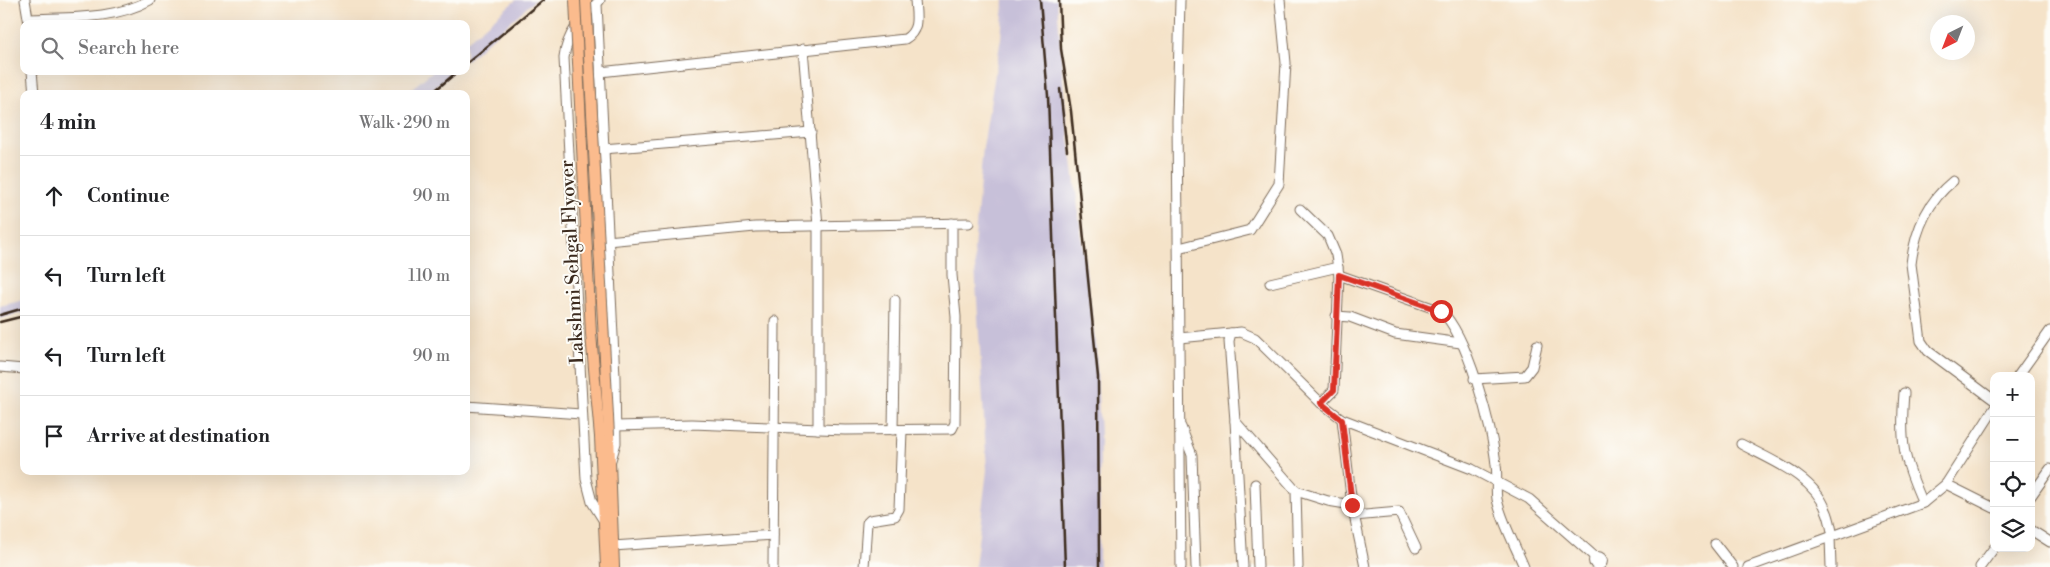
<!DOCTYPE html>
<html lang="en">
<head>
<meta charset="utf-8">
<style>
  :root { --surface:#fff; --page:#f2f2f2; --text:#202124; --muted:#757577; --line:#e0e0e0 }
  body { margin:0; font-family:"Libre Bodoni",serif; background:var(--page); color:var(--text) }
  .controls { position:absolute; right:15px; bottom:15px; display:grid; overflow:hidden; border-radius:10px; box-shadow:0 5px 20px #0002 }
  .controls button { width:45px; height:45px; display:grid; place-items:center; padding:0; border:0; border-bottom:1px solid var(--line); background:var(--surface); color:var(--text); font:25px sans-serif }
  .compass { position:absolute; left:1930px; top:15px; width:45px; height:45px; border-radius:50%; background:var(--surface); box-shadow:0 5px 20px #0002; rotate:222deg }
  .stop { position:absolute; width:15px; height:15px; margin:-11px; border:4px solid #d93025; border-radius:50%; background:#fff }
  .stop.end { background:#d93025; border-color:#fff; box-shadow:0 1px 5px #0008 }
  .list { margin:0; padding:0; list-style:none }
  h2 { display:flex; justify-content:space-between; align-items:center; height:65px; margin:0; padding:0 20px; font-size:21px }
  h2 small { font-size:16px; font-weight:400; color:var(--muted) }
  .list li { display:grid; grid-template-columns:32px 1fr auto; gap:15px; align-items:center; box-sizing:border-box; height:80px; padding:0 20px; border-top:1px solid var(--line) }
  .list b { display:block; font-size:19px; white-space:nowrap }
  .list em { font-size:16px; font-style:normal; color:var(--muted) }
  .icon { flex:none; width:28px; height:28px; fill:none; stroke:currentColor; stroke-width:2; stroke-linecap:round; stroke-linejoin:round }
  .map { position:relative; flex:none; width:2050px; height:567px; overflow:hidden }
  .search { position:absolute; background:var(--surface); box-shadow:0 5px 20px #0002; left:20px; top:20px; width:450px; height:55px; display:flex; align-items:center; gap:12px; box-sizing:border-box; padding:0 18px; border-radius:10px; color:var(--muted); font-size:19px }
  .panel { position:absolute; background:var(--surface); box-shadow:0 5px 20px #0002; left:20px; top:90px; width:450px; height:385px; border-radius:10px }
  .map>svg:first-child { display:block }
  .industrial { fill:#c7c0d9 }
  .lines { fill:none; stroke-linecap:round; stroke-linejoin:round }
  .minor-casing { stroke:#7c6b5a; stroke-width:11 }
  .major-casing { stroke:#7c6b5a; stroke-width:12 }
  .minor { stroke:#fff; stroke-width:9 }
  .major { stroke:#fbbb8d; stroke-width:10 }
  .rail { stroke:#3b2a1e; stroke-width:2.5 }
  .major-bridge-casing { stroke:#7c6b5a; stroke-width:12; stroke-linecap:butt }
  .major-bridge { stroke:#fbbb8d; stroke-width:10 }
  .route { stroke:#d93025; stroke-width:6 }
  .labels { text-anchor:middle; stroke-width:4; stroke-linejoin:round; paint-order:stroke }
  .street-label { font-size:19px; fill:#3b2a1e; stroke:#fdfcf7 }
</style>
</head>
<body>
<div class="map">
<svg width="2050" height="567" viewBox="0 0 2050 567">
  <rect width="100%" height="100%" fill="#fdfcf7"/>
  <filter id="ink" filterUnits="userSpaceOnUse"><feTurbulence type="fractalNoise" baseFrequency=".02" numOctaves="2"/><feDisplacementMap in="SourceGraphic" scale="10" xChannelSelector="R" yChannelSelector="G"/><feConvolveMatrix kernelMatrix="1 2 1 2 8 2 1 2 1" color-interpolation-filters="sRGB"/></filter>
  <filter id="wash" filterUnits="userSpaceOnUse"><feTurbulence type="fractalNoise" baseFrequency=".0096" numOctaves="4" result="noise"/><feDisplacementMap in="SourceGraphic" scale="20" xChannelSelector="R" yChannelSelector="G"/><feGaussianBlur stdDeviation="1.12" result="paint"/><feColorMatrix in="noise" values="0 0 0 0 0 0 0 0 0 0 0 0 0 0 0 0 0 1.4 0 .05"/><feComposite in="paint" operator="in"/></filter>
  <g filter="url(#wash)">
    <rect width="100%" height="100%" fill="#f5e3c9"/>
    <g class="industrial">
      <path d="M 516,0 L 535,0 L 466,61 L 466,42 Z"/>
      <path d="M 1004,0 L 1057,0 L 1065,106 L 1096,348 L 1100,435 L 1099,567 L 975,567 L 987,470 L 974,249 L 983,147 L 1001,38 Z"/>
      <path d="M 433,71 L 454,71 L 428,94 L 405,94 Z"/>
      <path d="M 24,300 L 24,312 L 0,319 L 0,306 Z"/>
    </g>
  </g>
  <g filter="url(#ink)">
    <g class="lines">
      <defs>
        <g id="minor">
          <path d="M 25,0 L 29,24"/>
          <path d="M 600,0 C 582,18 567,32 564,58 L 586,479 L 592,502 L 604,521"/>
          <path d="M 1180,0 L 1177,121 L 1181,567"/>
          <path d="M 597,4 L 615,377 L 616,443 L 611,460"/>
          <path d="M 29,19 C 69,17 114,20 150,0"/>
          <path d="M 803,49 L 818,226 L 818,429"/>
          <path d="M 32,71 L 34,94"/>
          <path d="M 600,72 L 905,39 C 920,30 916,16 915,0"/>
          <path d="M 603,149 L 811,132"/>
          <path d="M 1953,181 C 1927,202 1915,230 1911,264 L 1921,341 L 1928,351 L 1994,400"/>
          <path d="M 1300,209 L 1328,236 L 1336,255 L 1339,275 L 1334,390 L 1321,403"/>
          <path d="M 607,241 L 755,227 L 969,223"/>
          <path d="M 1179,248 L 1250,230 L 1279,184 L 1286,63 L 1280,0"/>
          <path d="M 1339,275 L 1441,311 C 1467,334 1493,429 1496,465 C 1498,476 1495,488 1497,499 C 1501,520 1516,547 1524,567"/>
          <path d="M 1270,283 L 1338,267"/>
          <path d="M 1336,316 L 1350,317 L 1395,334 L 1461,343"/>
          <path d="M 1179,338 L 1231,333"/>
          <path d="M 0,367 L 24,369"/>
          <path d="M 2018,376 L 2050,331"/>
          <path d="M 1474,379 L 1525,376 L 1532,367 L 1537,345"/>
          <path d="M 1904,393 C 1900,443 1903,458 1923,503"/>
          <path d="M 466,406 L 581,414"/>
          <path d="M 1342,419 L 1352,505 L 1365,567"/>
          <path d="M 1235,421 L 1243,567"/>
          <path d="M 616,426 L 692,424 L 845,430 L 952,429 L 955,423 L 956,317 L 952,275 L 952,223"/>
          <path d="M 1181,427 L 1192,455 L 1196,567"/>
          <path d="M 893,430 L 895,300"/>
          <path d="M 1741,444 C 1770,460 1814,476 1826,510 C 1830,518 1831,528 1833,536"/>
          <path d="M 1255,484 L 1258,567"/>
          <path d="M 1946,484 L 1994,508"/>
          <path d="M 1296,491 L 1298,567"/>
          <path d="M 2031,496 L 2050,469"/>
          <path d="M 1352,505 L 1328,501 L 1296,491 L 1235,421 L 1229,341 L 1231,333 L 1241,332 L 1255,338 L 1321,403 L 1342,419 L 1472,469 L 1529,499 L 1595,557"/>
          <path d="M 1354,516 L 1399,512 L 1416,548"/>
          <path d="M 2031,530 L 2050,542"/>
          <path d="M 1830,537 L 1831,567"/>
          <path d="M 1715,544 L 1733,567"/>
          <path d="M 613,546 L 773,535"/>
          <circle cx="1598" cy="561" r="4.5"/>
          <path d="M 773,567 L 775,321"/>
          <path d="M 864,567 L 867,523 L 870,520 L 895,516 L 899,509 L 902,431"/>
          <path d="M 1748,567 L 1923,503 L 1946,484 L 1994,409"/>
          <path d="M 1980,567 L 1994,548"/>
        </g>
        <g id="major">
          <path d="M 609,435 L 614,567"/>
          <path d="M 600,437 L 606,567"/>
        </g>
      </defs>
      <use href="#minor" class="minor-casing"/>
      <use href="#major" class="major-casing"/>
      <use href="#minor" class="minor"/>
      <use href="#major" class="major"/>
      <g class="rail">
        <path d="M 1040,0 L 1048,96 L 1065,567"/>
        <path d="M 1059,0 L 1061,49 L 1071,111 L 1098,377 L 1099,567"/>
        <path d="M 466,64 L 543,0"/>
        <path d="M 1060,89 L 1067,151"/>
        <path d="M 431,94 L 458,71"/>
        <path d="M 0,315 L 24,308"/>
        <path d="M 0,322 L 24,316"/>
      </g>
      <defs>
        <g id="major-bridge">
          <path d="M 575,0 L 591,334 L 600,437"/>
          <path d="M 586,0 L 609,435"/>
        </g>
      </defs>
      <use href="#major-bridge" class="major-bridge-casing"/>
      <use href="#major-bridge" class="major-bridge"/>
    </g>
  </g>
  <g class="lines" filter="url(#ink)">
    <path class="route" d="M 1352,505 L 1342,420 L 1321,403 L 1334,390 L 1339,275 L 1441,311"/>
  </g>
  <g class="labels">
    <g class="street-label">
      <text transform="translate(571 262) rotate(-93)" y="7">Lakshmi Sehgal Flyover</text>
    </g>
  </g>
</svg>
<div class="controls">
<button>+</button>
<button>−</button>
<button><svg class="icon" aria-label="locate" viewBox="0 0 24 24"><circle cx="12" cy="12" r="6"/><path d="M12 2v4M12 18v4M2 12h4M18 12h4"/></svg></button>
<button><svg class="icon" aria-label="layers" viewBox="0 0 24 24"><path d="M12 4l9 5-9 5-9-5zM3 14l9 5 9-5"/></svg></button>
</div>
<svg class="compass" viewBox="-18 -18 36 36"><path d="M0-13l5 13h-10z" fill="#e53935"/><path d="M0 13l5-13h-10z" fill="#757577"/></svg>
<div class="stop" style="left:1441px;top:311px"></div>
<div class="stop end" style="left:1352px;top:505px"></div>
<div class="search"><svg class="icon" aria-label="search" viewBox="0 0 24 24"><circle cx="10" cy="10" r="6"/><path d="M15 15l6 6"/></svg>Search here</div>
<section class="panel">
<h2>4 min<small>Walk · 290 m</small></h2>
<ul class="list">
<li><svg class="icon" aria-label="ahead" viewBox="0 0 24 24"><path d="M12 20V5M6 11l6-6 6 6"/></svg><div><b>Continue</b></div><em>90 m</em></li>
<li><svg class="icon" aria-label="left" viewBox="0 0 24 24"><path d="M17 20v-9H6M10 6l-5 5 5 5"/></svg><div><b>Turn left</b></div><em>110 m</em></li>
<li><svg class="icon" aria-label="left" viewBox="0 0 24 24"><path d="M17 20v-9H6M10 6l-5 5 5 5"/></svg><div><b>Turn left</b></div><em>90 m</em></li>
<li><svg class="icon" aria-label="arrive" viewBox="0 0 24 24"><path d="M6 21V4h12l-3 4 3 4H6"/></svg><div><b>Arrive at destination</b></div></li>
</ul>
</section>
</div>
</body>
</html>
